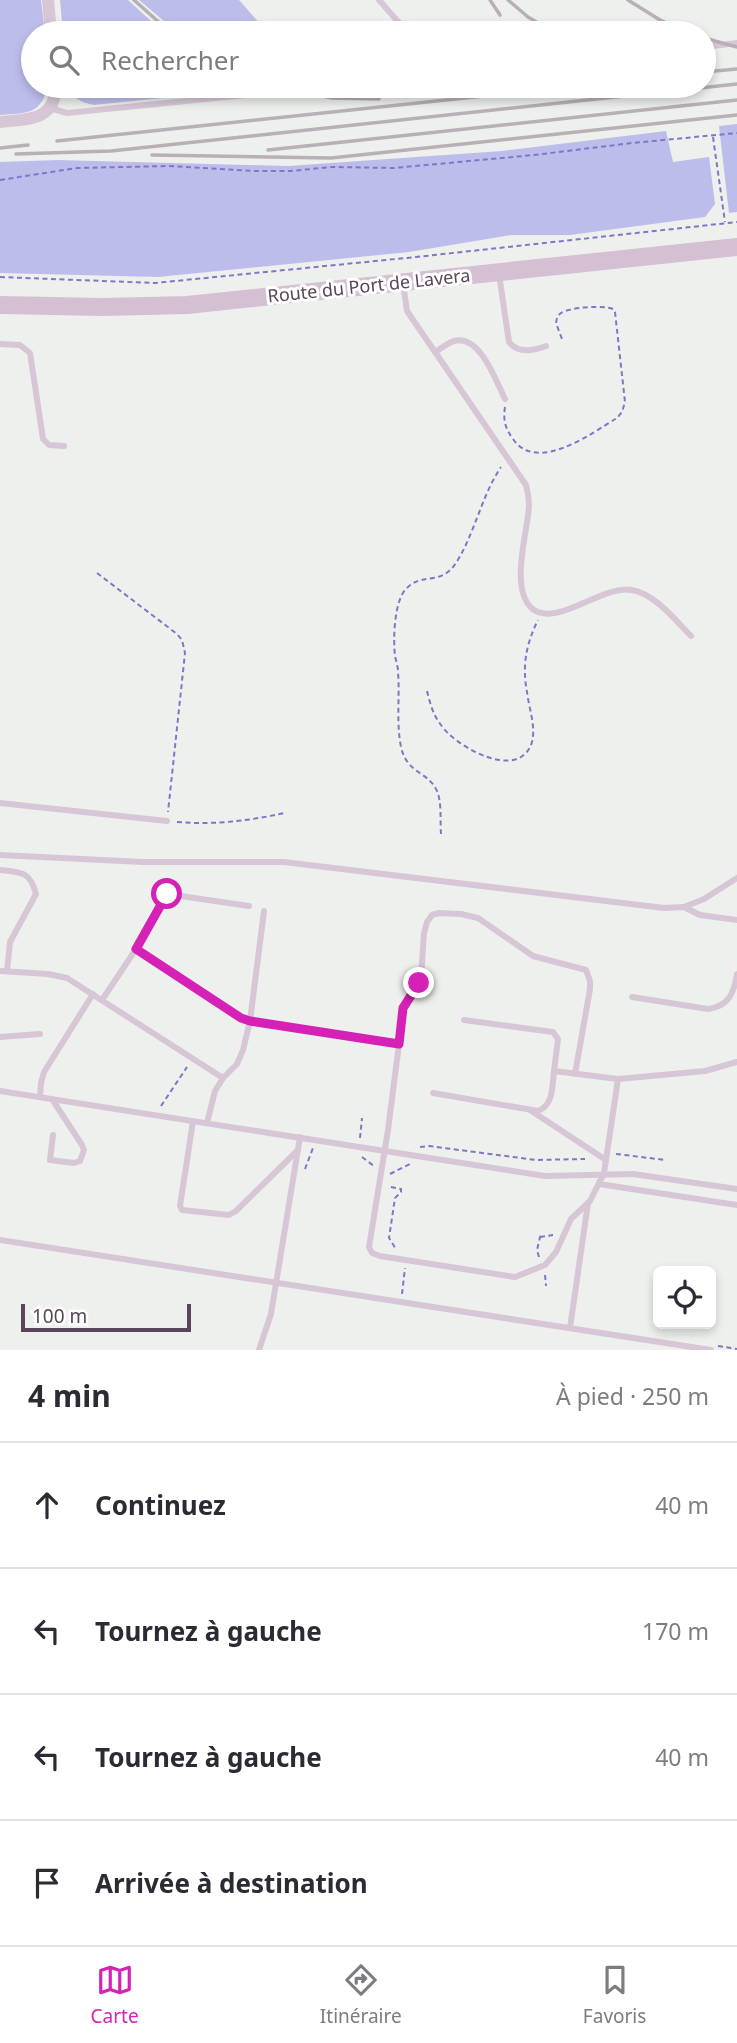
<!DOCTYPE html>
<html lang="fr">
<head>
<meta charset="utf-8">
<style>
  :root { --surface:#fff; --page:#f7f7f7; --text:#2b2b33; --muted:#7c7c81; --line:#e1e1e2; --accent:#d621b6 }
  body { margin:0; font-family:"Noto Sans",sans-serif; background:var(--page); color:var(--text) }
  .controls { position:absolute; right:21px; bottom:21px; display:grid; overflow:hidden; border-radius:10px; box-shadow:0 4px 10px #0003 }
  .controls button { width:63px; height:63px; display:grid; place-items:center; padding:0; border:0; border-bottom:2px solid var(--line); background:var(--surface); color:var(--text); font:35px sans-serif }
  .scale { position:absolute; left:21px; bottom:18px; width:170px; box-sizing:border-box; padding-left:7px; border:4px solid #5a4658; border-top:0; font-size:19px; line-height:24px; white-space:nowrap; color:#5a4658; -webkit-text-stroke:5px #fff; paint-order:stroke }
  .stop { position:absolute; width:21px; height:21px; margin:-16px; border:5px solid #d621b6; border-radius:50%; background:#fff }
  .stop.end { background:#d621b6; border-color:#fff; box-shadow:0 2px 7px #0008 }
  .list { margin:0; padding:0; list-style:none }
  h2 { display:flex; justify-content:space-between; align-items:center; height:91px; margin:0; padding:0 28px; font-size:30px }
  h2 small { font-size:23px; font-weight:400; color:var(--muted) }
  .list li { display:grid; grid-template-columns:46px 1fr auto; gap:21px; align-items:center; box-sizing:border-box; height:126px; padding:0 28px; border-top:2px solid var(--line) }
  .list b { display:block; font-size:26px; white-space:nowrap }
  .list em { font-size:23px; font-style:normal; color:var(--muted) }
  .icon { flex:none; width:38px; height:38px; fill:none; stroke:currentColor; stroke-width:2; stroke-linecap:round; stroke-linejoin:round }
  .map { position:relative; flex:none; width:737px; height:1350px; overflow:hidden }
  .search { position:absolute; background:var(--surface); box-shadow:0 4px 10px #0003; left:21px; right:21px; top:21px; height:77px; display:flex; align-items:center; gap:18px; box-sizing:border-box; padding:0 24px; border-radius:38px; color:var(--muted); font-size:26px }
  .sheet { height:595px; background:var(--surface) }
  nav { display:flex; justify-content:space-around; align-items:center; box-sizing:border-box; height:98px; border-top:2px solid var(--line); background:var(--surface); font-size:19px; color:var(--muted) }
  nav a { display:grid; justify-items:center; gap:4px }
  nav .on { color:var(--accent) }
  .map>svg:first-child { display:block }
  .green { fill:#bdbdec }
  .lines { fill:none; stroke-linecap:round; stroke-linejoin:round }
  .path { stroke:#8076c8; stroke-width:2; stroke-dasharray:5 3.5; stroke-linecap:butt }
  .lane { stroke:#d7c7d6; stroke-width:6 }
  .street { stroke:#d7c7d6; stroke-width:12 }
  .secondary { stroke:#d5c0d3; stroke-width:18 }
  .rail { stroke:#b7b0b5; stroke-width:3.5 }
  .route { stroke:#d621b6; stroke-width:9 }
  .labels { text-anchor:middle; stroke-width:6; stroke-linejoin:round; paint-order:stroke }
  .street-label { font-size:18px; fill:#5a4658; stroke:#fff }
</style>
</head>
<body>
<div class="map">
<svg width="737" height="1350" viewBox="0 0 737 1350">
  <rect width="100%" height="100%" fill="#eef0ed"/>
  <g class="green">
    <path d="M 0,0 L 41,0 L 45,33 L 33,33 L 33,86 L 48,86 C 41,115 26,113 0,115 Z"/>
    <path d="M 60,0 L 128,0 L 164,33 L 63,33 Z"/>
    <path d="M 139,0 L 239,0 L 268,33 L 178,33 Z"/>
    <path d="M 68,86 L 265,86 L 268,87 L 94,105 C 82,103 72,98 68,86 Z"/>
    <path d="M 737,124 L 737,212 L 729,213 L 719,126 Z"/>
    <path d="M 666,131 L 673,162 L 709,157 L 715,204 L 705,217 L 570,235 L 512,235 L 409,252 L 158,277 L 0,273 L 0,162 L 58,160 L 288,166 L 502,151 Z"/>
  </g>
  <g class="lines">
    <g class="path">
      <path d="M 713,137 L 725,222"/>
      <path d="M 0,180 L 77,168 L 169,166 L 253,171 L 290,171 L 333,167 L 394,168 L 534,155 L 632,143 L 737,133"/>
      <path d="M 0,277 L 155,283 L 416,257 L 737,222"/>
      <path d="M 505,407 C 503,420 505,428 513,439 C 537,474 592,433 617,418 L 622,412 L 625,402 L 615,312 L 613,309 C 605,305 569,307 561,313 C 557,316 557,318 556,323 L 562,339"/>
      <path d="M 97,573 L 177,634 L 182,640 L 185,653 L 168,812"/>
      <path d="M 427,691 C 430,703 433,715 441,725 C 455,746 516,781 531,745 C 537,729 529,709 527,692 C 522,666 526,644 538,620"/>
      <path d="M 177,822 C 213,825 249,821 284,813"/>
      <path d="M 441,834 C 440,821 442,803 437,791 C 428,771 407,774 401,747 C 396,722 400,696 398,672 C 398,666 396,661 395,656 C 393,640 394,601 406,589 C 423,571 440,587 456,563 C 475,533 481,497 501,467"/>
      <path d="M 161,1106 L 187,1067"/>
      <path d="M 360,1138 L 362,1118"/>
      <path d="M 420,1147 L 429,1146 L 536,1160 L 585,1159"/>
      <path d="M 616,1154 L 666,1160"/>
      <path d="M 362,1157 L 374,1166"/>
      <path d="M 305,1169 L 313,1148"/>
      <path d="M 390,1174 L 410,1164"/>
      <path d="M 391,1187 L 401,1189 L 401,1192 L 395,1198 L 389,1238 L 396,1249"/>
      <path d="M 540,1237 L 553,1235"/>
      <path d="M 539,1257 L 537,1250 L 541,1233"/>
      <path d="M 545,1275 L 546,1286"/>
      <path d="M 402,1294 L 405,1268"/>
      <path d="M 718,1346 L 737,1349"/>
    </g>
    <g class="lane">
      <path d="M 379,0 L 408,33"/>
      <path d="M 458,33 L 514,28"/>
      <path d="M 704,47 L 737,43"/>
      <path d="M 50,108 L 67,113 L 337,86"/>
      <path d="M 499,274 L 509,342 C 518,354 533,351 546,346"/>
      <path d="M 403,284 L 407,311 L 526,485 C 528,492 529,499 529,506 C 528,531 508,592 534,610 C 559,626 604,584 632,590 C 655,594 675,620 691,636"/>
      <path d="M 0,344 L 20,345 L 30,353 L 43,439 L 49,445 L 64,446"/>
      <path d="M 435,352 C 441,349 447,343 454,341 C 480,334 496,381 505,399"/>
      <path d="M 0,803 L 167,821"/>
      <path d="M 0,855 L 143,862 L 284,862 L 664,908 L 684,907 L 700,915 L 737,920"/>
      <path d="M 0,870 C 21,872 30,871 36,894 L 10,942 L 7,971"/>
      <path d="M 249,906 L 167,894 L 136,949 L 241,1018 L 250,1021 L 399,1044 L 388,1130 L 369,1247 L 372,1253 L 380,1256 L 515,1277 L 545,1265 L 556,1252 L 571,1219 L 590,1201 L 604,1173 L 618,1079 L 705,1071 L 737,1062"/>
      <path d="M 684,907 L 704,899 L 737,878"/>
      <path d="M 0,971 L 48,974 L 67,978 L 223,1078"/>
      <path d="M 632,997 L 708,1009 C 729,1006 734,993 737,974"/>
      <path d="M 102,1000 L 136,949"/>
      <path d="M 464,1020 L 553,1032 L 558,1039 L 554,1071"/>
      <path d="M 0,1037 L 40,1034"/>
      <path d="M 399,1044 L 403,1008 L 421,978 L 424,933 L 427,922 L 432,915 L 439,913 L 461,914 L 478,918 L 533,956 L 586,970 L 590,981 L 590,989 L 575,1074"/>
      <path d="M 0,1091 L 545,1176 L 633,1174 L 737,1189"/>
      <path d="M 433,1093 L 538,1111 C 554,1105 552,1086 554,1071 L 618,1079"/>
      <path d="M 40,1097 L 41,1083 L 44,1072 L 93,994"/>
      <path d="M 52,1099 L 82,1145 L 84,1150 L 80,1161 L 74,1163 L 50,1160 L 53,1135"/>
      <path d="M 530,1110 L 606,1160"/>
      <path d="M 193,1121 L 180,1206 L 182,1210 L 229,1215 L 236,1211 L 298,1150"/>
      <path d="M 207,1123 L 215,1091 L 223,1078 L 237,1064 L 243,1050 L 250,1021 L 264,911"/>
      <path d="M 599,1184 L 737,1205"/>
      <path d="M 0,1240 L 711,1350"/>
      <path d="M 570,1328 L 588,1203"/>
      <path d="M 259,1350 L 271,1314 L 300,1137"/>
    </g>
    <g class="street">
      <path d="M 48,0 L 51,33"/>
      <path d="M 0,122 C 28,119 55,121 56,86"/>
    </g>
    <path class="secondary" d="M 0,305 L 103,307 L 187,305 L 737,247"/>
    <g class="rail">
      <path d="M 134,0 L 171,33"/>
      <path d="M 490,0 L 500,15"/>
      <path d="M 508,0 L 528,17 L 555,33"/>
      <path d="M 628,0 L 660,20 L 689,33"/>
      <path d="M 704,38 L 737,47"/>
      <path d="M 704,72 L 737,69"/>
      <path d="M 275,86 L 332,98 L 379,99"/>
      <path d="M 57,141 L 579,86"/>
      <path d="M 0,148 L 28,145"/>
      <path d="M 268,150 L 737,100"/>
      <path d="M 16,154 L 111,151 L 737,84"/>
      <path d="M 152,155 L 331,158 L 737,115"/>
    </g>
  </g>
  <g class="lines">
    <path class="route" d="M 167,894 L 136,949 L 241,1018 L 250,1021 L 399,1044 L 403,1008 L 419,983"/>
  </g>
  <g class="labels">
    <g class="street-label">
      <text transform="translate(369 286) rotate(-6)" y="6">Route du Port de Lavera</text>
    </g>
  </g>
</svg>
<div class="controls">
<button><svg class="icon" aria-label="locate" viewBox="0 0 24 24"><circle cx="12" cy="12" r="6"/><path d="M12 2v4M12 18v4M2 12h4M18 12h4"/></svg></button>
</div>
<div class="scale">100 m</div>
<div class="stop" style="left:167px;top:894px"></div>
<div class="stop end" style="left:419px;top:983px"></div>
<div class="search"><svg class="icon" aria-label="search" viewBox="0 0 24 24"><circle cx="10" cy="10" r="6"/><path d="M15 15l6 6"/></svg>Rechercher</div>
</div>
<section class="sheet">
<h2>4 min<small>À pied · 250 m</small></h2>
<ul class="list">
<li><svg class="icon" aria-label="ahead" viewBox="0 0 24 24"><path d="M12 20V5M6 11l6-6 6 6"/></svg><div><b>Continuez</b></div><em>40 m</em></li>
<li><svg class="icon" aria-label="left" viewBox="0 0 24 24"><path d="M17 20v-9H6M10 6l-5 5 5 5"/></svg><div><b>Tournez à gauche</b></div><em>170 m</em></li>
<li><svg class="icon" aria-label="left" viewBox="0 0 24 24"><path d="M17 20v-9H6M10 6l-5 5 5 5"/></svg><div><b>Tournez à gauche</b></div><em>40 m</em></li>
<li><svg class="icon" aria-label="arrive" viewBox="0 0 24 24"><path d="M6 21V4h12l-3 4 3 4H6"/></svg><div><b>Arrivée à destination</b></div></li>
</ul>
</section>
<nav>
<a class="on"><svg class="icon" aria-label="map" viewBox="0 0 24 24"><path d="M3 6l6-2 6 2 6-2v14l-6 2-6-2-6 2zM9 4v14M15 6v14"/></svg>Carte</a>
<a><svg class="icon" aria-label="directions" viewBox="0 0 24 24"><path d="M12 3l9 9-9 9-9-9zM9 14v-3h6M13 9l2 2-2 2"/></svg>Itinéraire</a>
<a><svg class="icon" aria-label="saved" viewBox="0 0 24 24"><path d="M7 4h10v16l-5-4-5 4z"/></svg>Favoris</a>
</nav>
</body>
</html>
